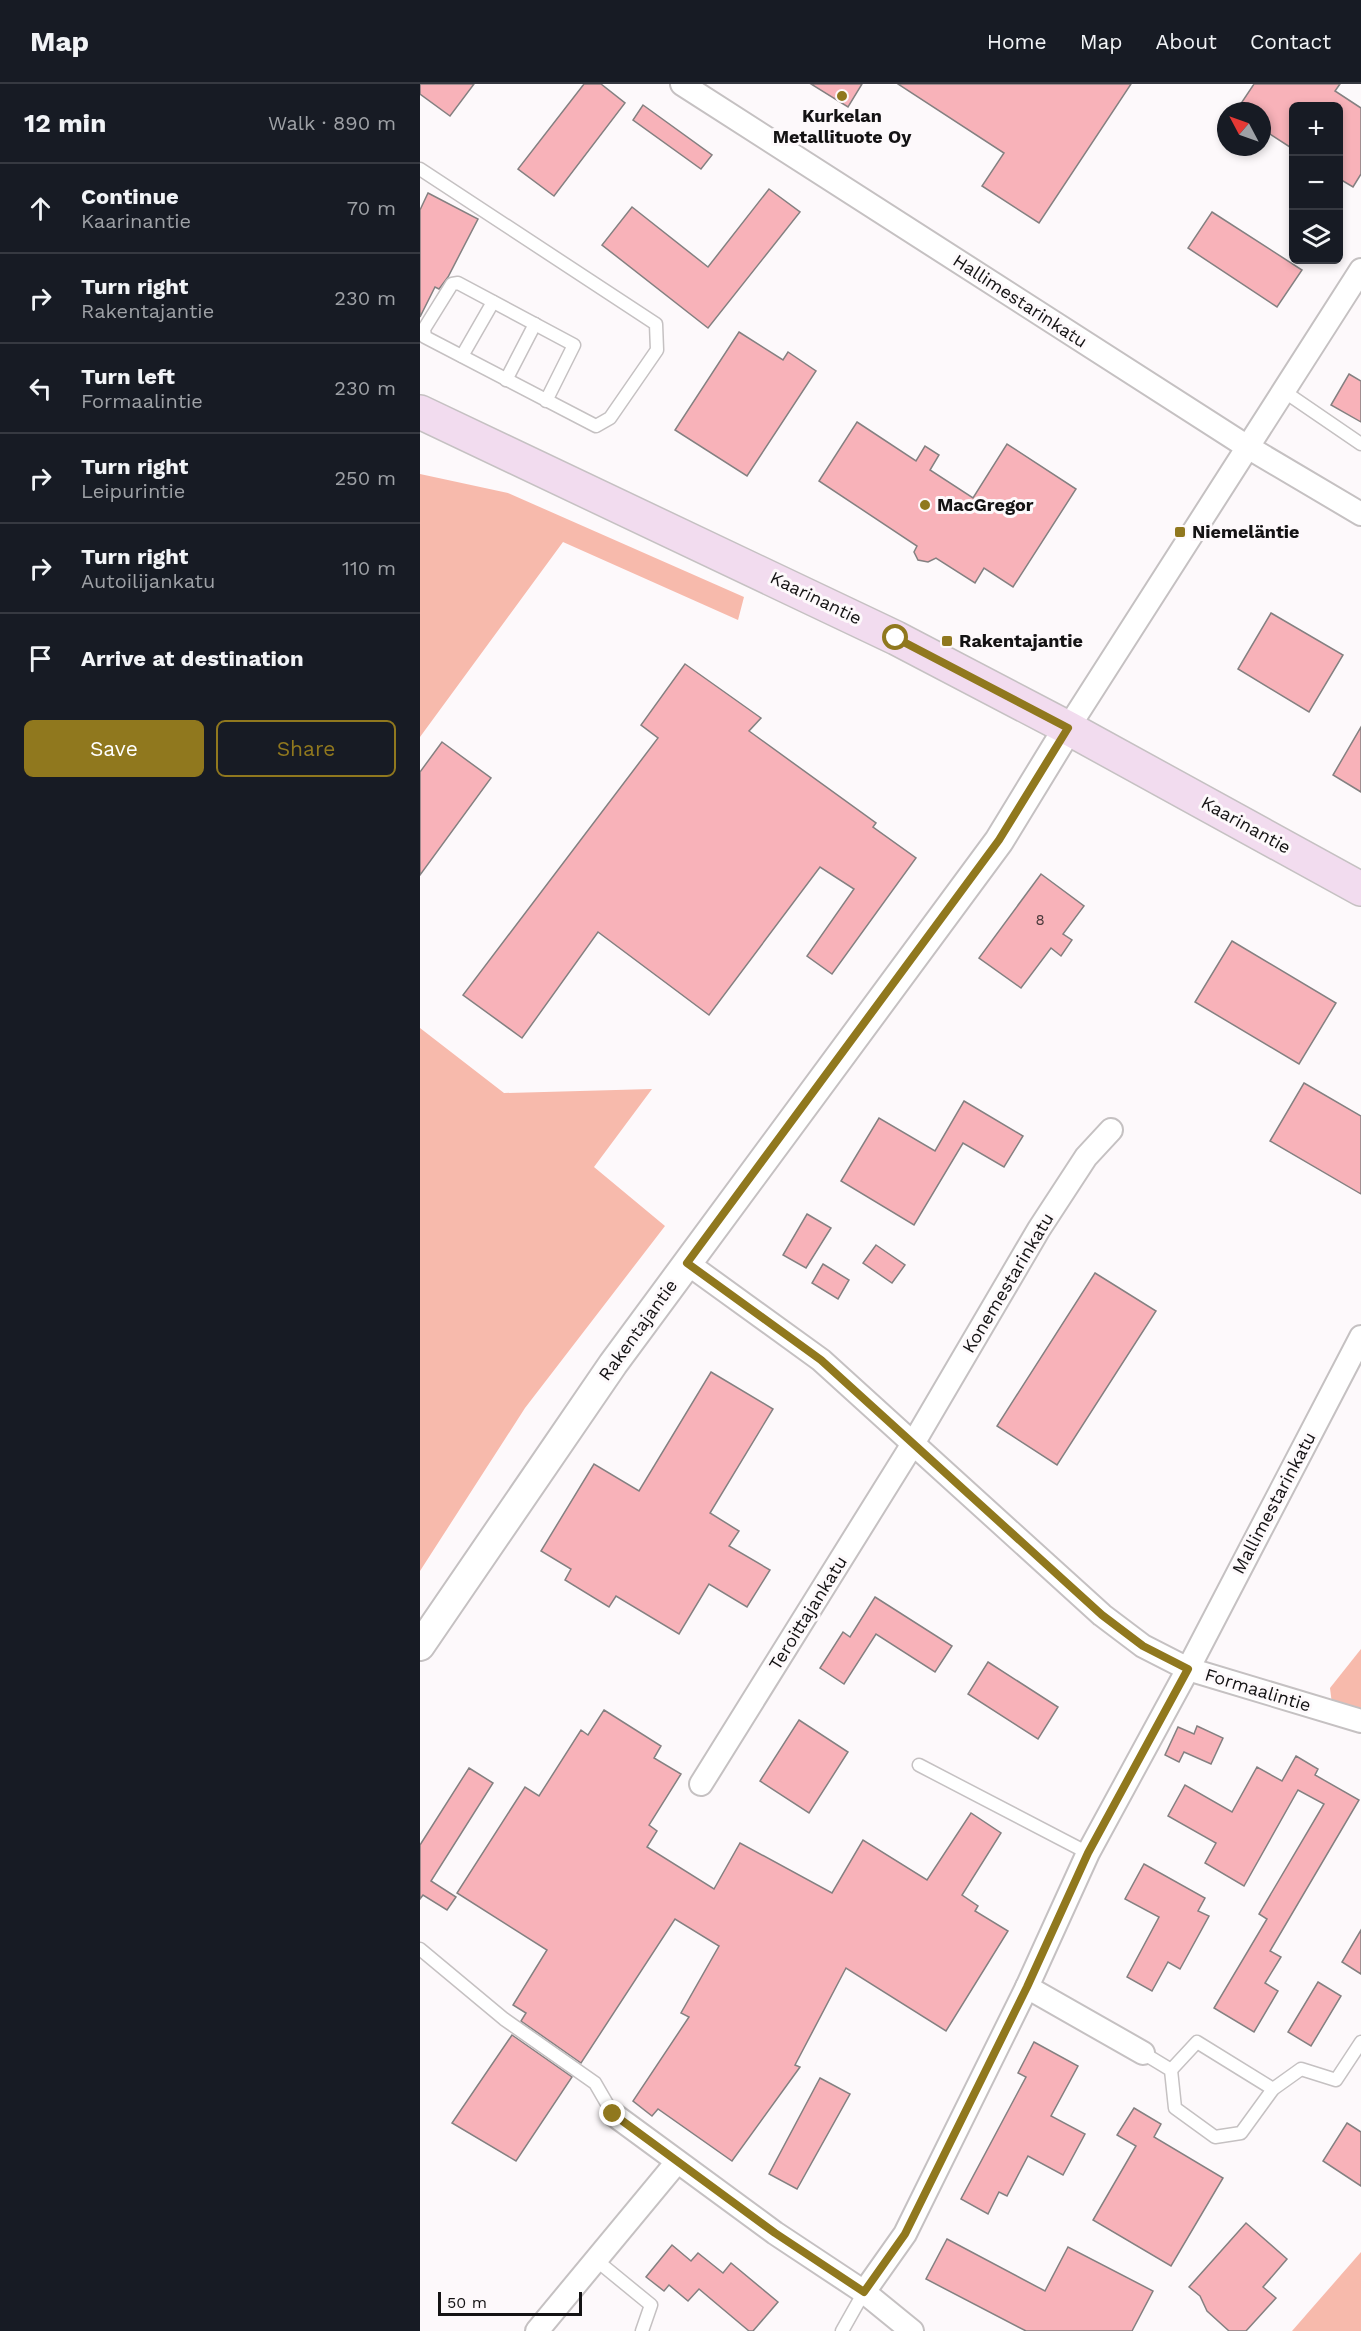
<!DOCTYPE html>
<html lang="en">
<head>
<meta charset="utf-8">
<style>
  :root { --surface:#171b24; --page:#20242c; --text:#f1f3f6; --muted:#9ea1a6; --line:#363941; --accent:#90781e }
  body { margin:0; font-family:"Work Sans",sans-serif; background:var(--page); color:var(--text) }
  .controls { position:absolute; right:18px; top:18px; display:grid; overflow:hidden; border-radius:9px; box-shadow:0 3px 9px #0003 }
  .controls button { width:54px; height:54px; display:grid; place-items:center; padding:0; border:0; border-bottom:2px solid var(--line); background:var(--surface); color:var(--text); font:30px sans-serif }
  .compass { position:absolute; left:797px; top:18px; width:54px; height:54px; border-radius:50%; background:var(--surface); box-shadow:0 3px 9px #0003; rotate:311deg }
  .scale { position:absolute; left:18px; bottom:15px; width:144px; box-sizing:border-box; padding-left:6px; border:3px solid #141314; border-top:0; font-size:16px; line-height:21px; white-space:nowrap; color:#141314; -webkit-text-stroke:4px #fdf9fb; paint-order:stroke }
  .stop { position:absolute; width:18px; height:18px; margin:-14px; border:4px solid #90781e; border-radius:50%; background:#fff }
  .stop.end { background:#90781e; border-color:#fff; box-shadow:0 2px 6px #0008 }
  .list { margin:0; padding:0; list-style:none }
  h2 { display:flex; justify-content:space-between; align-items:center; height:78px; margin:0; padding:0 24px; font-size:26px }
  h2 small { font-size:20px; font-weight:400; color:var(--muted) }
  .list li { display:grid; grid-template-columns:39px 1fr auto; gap:18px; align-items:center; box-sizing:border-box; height:90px; padding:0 24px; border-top:2px solid var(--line) }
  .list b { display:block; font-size:22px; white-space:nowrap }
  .list p { margin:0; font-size:20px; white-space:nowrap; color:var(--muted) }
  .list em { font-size:20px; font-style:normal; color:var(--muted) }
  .actions { display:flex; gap:12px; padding:18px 24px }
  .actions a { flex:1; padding:14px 0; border:2px solid var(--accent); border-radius:9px; text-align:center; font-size:21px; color:var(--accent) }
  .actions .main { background:var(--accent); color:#fff }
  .icon { flex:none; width:33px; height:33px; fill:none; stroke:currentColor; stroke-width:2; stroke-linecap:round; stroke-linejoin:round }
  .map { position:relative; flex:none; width:941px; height:2247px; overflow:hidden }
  header { display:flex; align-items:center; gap:36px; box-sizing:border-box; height:84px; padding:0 30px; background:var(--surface); border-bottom:2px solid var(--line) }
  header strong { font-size:28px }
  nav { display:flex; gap:33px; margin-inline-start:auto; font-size:21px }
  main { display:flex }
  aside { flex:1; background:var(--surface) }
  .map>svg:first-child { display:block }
  .green { fill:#f7baac }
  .building { fill:#f8b2b9; stroke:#848081; stroke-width:1.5 }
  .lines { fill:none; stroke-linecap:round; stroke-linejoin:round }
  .service-casing { stroke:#c5c1c2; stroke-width:15 }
  .minor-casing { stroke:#c5c1c2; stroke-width:26 }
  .tertiary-casing { stroke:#c5c1c2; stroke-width:32 }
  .secondary-casing { stroke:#c5c1c2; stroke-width:36 }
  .service { stroke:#fff; stroke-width:12 }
  .minor { stroke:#fff; stroke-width:22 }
  .tertiary { stroke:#fff; stroke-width:28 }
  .secondary { stroke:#f2dcef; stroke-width:33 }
  .route { stroke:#90781e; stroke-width:8 }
  .poi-dot { fill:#90781e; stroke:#fdf9fb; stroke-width:2 }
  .labels { text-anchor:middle; stroke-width:6; stroke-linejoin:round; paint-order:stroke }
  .number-label { font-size:15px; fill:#4d3b3d }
  .poi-label { font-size:18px; font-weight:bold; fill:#141314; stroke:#fdf9fb; text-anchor:start }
  .street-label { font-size:18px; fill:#141314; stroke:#fdf9fb }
</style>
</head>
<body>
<header>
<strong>Map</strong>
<nav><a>Home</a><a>Map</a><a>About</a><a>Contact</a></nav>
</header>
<main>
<aside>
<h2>12 min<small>Walk · 890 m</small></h2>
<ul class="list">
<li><svg class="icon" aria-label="ahead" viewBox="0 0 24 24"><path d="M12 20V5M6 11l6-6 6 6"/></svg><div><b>Continue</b><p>Kaarinantie</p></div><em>70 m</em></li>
<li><svg class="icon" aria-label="right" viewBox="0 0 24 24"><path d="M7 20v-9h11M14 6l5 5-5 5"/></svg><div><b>Turn right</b><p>Rakentajantie</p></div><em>230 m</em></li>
<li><svg class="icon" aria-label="left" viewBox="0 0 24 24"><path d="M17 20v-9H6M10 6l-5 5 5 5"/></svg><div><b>Turn left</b><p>Formaalintie</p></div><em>230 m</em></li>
<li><svg class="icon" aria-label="right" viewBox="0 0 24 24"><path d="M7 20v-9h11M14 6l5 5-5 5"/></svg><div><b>Turn right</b><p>Leipurintie</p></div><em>250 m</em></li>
<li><svg class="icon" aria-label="right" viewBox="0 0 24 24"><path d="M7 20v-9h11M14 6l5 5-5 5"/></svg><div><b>Turn right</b><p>Autoilijankatu</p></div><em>110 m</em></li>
<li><svg class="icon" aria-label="arrive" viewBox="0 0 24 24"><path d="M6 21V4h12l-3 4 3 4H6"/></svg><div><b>Arrive at destination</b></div></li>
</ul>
<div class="actions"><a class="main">Save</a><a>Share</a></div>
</aside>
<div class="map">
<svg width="941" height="2247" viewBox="0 0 941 2247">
  <rect width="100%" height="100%" fill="#fdf9fb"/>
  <g class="green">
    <path d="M 0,390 L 88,409 L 324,513 L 318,536 L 143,458 L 0,653 Z"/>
    <path d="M 0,944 L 84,1009 L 232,1005 L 174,1083 L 245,1142 L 105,1324 L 0,1487 Z"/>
    <path d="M 941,1565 L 941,1637 L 913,1628 L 910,1604 Z"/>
    <path d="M 941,2168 L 941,2247 L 872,2247 Z"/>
  </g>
  <g class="building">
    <path d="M 0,0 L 54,0 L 30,32 L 0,10 Z"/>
    <path d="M 164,0 L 181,0 L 205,19 L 134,112 L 98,85 Z"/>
    <path d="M 391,0 L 442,0 L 428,23 Z"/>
    <path d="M 478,0 L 711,0 L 619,139 L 562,102 L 584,69 Z"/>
    <path d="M 834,0 L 920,0 L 915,7 L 941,24 L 941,90 L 933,103 L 918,94 L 918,22 L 873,22 L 873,65 L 842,45 L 842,27 L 816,27 Z"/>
    <path d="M 223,21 L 292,71 L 281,85 L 213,36 Z"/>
    <path d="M 349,105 L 380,128 L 288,244 L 182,161 L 212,123 L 288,183 Z"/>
    <path d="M 8,109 L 58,135 L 28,193 L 19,205 L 15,203 L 0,233 L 0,126 Z"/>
    <path d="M 792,128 L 882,186 L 857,223 L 768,164 Z"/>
    <path d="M 319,248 L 363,276 L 368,268 L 396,287 L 327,392 L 255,346 Z"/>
    <path d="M 929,290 L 941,297 L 941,338 L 911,321 Z"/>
    <path d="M 437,338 L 496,377 L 505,362 L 519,371 L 510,386 L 553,414 L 587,360 L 656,405 L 593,503 L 564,484 L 555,499 L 516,474 L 508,478 L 498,476 L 494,468 L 497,462 L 399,397 Z"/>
    <path d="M 851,529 L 923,571 L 889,628 L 818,585 Z"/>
    <path d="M 265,580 L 341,634 L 329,647 L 456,739 L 453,743 L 496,774 L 412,890 L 387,872 L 434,805 L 400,783 L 289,931 L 178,848 L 102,954 L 43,911 L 238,654 L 221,641 Z"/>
    <path d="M 941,643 L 941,708 L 913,691 Z"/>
    <path d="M 22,658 L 71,694 L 0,791 L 0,688 Z"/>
    <path d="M 621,790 L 664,822 L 643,850 L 652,856 L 641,872 L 631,864 L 601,904 L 559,874 Z"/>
    <path d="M 812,857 L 916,919 L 879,980 L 775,918 Z"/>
    <path d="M 884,999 L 941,1032 L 941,1110 L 850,1057 Z"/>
    <path d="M 544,1017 L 603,1052 L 584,1083 L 543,1059 L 494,1141 L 421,1097 L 459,1034 L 515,1067 Z"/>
    <path d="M 387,1130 L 411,1144 L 386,1184 L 363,1171 Z"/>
    <path d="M 456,1161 L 485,1181 L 472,1199 L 443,1179 Z"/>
    <path d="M 403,1180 L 429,1196 L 418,1215 L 392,1199 Z"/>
    <path d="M 675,1189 L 736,1227 L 637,1381 L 577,1342 Z"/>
    <path d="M 291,1288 L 353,1325 L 290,1429 L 319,1447 L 309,1462 L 350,1486 L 327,1523 L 289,1500 L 259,1550 L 196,1512 L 189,1523 L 145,1496 L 151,1485 L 121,1467 L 174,1380 L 219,1407 Z"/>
    <path d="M 455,1513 L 532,1562 L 515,1588 L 456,1550 L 424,1600 L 400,1584 L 423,1548 L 430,1553 Z"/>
    <path d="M 568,1578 L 638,1623 L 618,1655 L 548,1610 Z"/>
    <path d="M 184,1626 L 241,1662 L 234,1674 L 261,1690 L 229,1741 L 237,1747 L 227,1763 L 294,1805 L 320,1759 L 412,1809 L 443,1756 L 507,1796 L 551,1729 L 581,1749 L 542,1811 L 558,1822 L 555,1827 L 588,1847 L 526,1947 L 426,1884 L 375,1981 L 380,1983 L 312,2077 L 238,2025 L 232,2032 L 213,2017 L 269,1933 L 261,1929 L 299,1862 L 255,1835 L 161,1979 L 101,1937 L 106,1929 L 93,1921 L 127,1866 L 37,1809 L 105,1703 L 119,1712 L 161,1646 L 168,1651 Z"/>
    <path d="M 379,1636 L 428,1668 L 389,1729 L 340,1697 Z"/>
    <path d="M 777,1642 L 803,1654 L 791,1680 L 764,1668 L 759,1678 L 745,1671 L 758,1643 L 774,1650 Z"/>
    <path d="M 876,1672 L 898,1685 L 895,1691 L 939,1716 L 850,1867 L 861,1873 L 845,1899 L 858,1907 L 834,1948 L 794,1924 L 847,1835 L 839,1830 L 904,1720 L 878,1706 L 824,1802 L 785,1779 L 796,1759 L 748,1732 L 765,1701 L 812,1728 L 837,1683 L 862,1697 Z"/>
    <path d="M 49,1684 L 73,1699 L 11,1797 L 36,1813 L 27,1826 L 3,1811 L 0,1815 L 0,1761 Z"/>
    <path d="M 724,1780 L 785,1814 L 778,1827 L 789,1832 L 760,1885 L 748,1878 L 732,1907 L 707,1893 L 739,1833 L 705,1815 Z"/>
    <path d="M 941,1846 L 941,1890 L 922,1878 Z"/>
    <path d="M 898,1898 L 921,1912 L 891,1962 L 868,1948 Z"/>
    <path d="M 92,1951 L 152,1993 L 96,2077 L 32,2039 Z"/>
    <path d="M 614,1958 L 658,1982 L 631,2032 L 665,2050 L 643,2091 L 608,2072 L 587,2112 L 579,2108 L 568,2130 L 541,2115 L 606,1993 L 598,1989 Z"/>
    <path d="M 400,1994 L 430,2010 L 377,2105 L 349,2090 Z"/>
    <path d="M 714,2024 L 741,2040 L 734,2053 L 803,2094 L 751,2182 L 673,2136 L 716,2062 L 697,2051 Z"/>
    <path d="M 927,2039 L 941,2048 L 941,2102 L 903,2077 Z"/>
    <path d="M 826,2139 L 867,2175 L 843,2203 L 856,2214 L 826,2247 L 809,2247 L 787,2227 L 780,2212 L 769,2203 Z"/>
    <path d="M 527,2155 L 625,2207 L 648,2163 L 733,2207 L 712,2247 L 606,2247 L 506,2195 Z"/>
    <path d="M 252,2161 L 271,2177 L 278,2169 L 303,2189 L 311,2179 L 358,2218 L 333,2247 L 329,2247 L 279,2205 L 268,2217 L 249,2201 L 244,2207 L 226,2193 Z"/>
  </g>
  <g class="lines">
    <defs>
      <g id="service">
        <path d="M 0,85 L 236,240 L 237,266 L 190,334 L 176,342 L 5,253 L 4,245 L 32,200 L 38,199 L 154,261 L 126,317"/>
        <path d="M 42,272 L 73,218"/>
        <path d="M 86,296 L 115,240"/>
        <path d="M 862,306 L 941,360"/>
        <path d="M 499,1681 L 668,1769"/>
        <path d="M 0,1865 L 84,1935 L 175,1999 L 193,2030"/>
        <path d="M 723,1969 L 751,1986 L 755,2024 L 795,2053 L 821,2049 L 853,2005 L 881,1985 L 916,1996 L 941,1958"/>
        <path d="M 751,1986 L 777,1958 L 853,2005"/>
        <path d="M 176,2176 L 231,2221 L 222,2247"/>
        <path d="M 422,2247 L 444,2208"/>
      </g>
      <g id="minor">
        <path d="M 262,0 L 826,362 L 941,430"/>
        <path d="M 648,644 L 941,186"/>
        <path d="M 267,1179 L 401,1276 L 682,1531 L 723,1562 L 768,1585 L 941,1637"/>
        <path d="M 281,1700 L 494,1358 L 619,1145 L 666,1073 L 691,1046"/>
        <path d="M 607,1903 L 723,1969"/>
        <path d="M 193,2030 L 355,2149 L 444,2208 L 492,2247"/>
        <path d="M 444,2208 L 485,2150 L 607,1903 L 668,1769 L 768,1585 L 941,1253"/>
        <path d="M 117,2247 L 257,2078"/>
      </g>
      <path id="tertiary" d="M 0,1562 L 193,1280 L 579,757 L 648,644"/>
      <path id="secondary" d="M 0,328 L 476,554 L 648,644 L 941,805"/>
    </defs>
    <use href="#service" class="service-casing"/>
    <use href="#minor" class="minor-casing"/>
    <use href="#tertiary" class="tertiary-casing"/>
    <use href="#secondary" class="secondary-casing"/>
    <use href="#service" class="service"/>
    <use href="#minor" class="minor"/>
    <use href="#tertiary" class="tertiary"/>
    <use href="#secondary" class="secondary"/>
  </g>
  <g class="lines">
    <path class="route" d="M 193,2030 L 355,2149 L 444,2208 L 485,2150 L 607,1903 L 668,1769 L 768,1585 L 723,1562 L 682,1531 L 401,1276 L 267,1179 L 579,756 L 648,644 L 476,554"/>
  </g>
  <g class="poi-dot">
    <circle cx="422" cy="12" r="6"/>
    <circle cx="505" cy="421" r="6"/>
    <rect x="754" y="442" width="12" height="12" rx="3"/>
    <rect x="521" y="551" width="12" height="12" rx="3"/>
  </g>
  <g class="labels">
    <g class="number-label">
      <text x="620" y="841">8</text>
    </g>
    <g class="poi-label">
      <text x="422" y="38" text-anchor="middle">Kurkelan<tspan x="422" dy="21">Metallituote Oy</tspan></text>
      <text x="517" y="427">MacGregor</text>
      <text x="772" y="454">Niemeläntie</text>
      <text x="539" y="563">Rakentajantie</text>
    </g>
    <g class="street-label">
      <text transform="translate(600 217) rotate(33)" y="6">Hallimestarinkatu</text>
      <text transform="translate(396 514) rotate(26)" y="6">Kaarinantie</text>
      <text transform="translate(826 741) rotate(29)" y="6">Kaarinantie</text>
      <text transform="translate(588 1199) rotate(-59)" y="6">Konemestarinkatu</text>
      <text transform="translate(218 1246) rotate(-54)" y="6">Rakentajantie</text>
      <text transform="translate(854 1419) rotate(-62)" y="6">Mallimestarinkatu</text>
      <text transform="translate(388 1529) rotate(-58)" y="6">Teroittajankatu</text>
      <text transform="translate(838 1606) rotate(17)" y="6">Formaalintie</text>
    </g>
  </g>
</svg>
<div class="controls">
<button>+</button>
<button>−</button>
<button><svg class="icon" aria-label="layers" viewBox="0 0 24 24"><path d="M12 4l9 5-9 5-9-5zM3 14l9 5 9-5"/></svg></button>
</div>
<svg class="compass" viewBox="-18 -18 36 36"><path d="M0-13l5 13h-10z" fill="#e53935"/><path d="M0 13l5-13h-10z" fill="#9ea1a6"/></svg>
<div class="scale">50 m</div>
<div class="stop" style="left:476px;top:554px"></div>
<div class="stop end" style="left:193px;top:2030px"></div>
</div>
</main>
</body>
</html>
